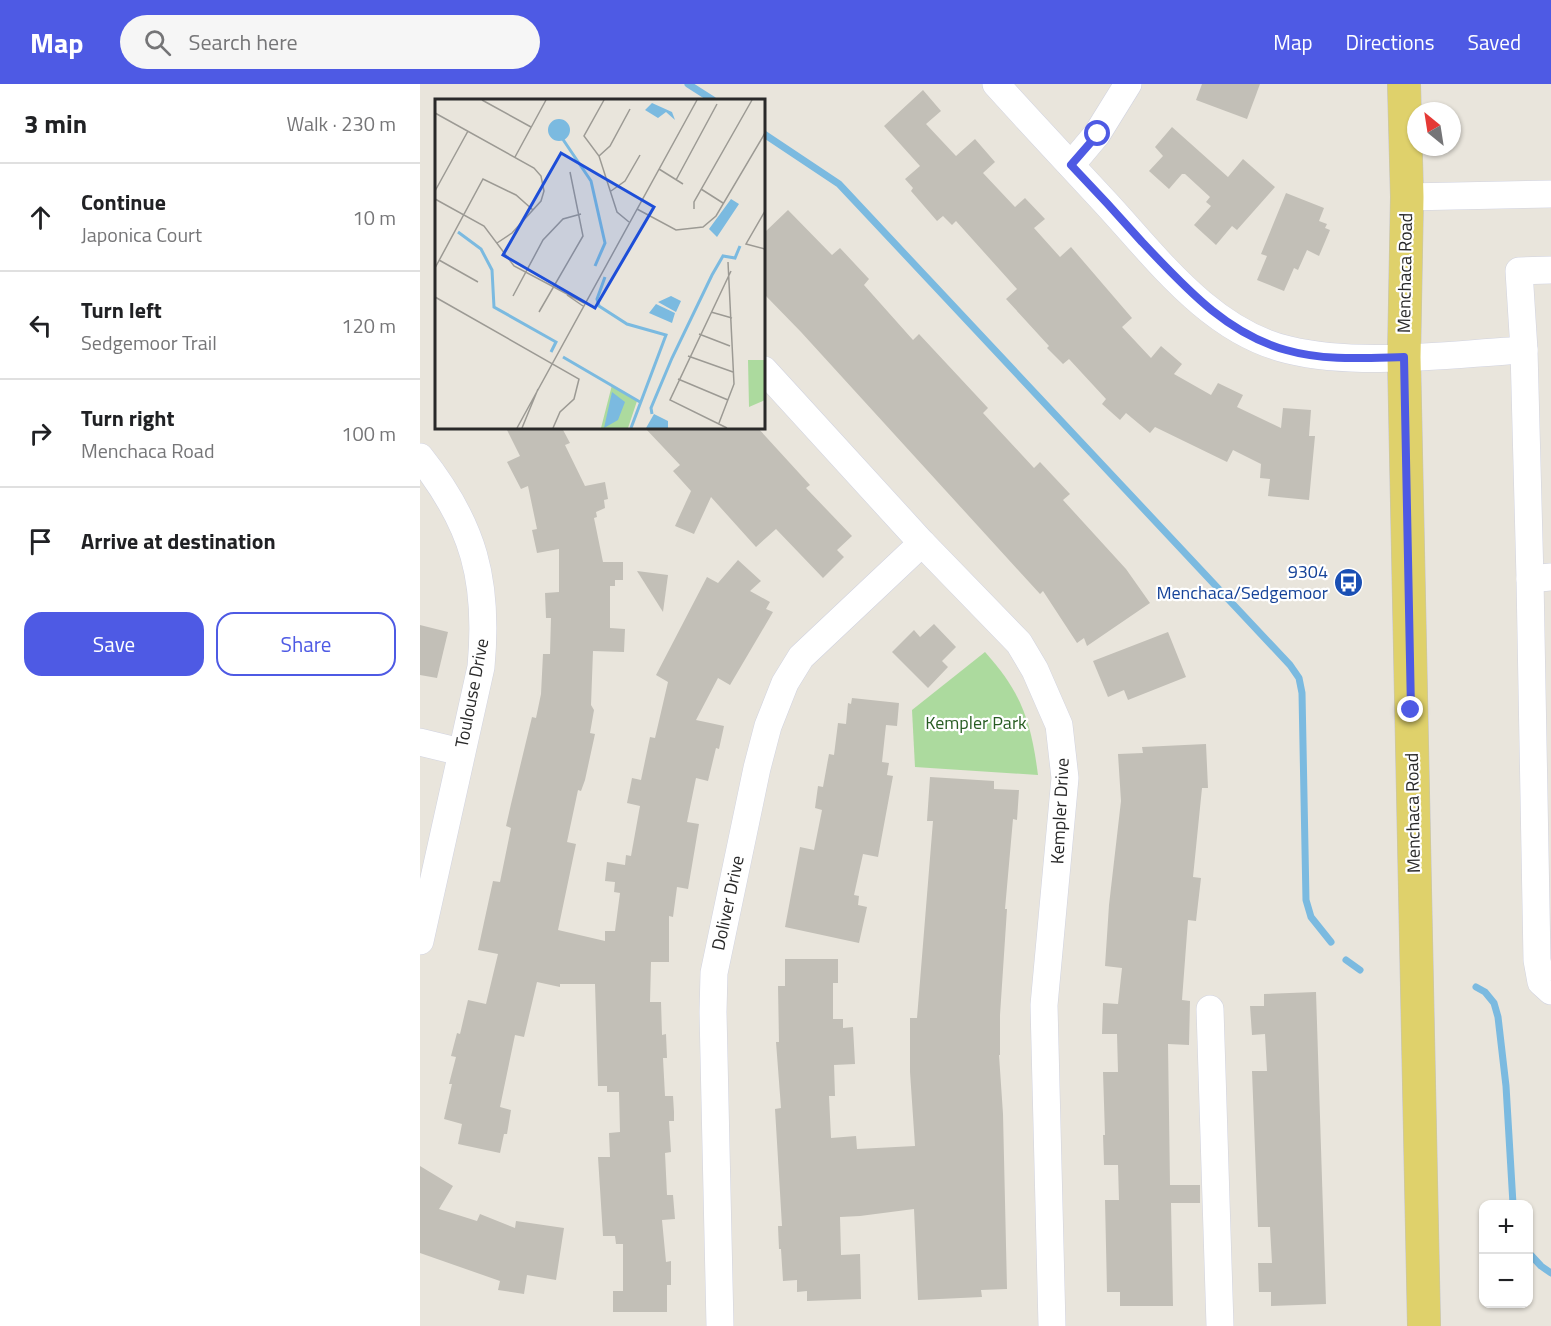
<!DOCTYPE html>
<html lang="en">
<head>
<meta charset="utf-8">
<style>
  :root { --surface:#fff; --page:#f6f6f6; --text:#202124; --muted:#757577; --line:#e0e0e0; --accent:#4e5ae4 }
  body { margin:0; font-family:"Titillium Web",sans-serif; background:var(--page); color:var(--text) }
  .controls { position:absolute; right:18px; bottom:18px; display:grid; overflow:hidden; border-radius:12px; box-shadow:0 2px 4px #0004 }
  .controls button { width:54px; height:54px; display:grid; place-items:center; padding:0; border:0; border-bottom:2px solid var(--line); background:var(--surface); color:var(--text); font:30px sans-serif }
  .compass { position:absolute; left:987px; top:18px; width:54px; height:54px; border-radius:50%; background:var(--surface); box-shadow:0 2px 4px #0004; rotate:330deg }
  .stop { position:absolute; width:18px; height:18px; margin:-14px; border:4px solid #4e5ae4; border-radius:50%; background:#fff }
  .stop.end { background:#4e5ae4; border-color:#fff; box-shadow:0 2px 6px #0008 }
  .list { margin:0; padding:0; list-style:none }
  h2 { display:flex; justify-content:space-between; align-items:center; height:78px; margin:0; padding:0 24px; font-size:26px }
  h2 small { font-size:20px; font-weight:400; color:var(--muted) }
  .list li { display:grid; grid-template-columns:39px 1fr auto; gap:18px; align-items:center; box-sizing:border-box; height:108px; padding:0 24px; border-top:2px solid var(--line) }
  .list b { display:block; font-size:22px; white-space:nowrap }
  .list p { margin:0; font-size:20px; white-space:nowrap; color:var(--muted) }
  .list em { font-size:20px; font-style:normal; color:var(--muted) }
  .actions { display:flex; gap:12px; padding:18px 24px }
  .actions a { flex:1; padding:14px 0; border:2px solid var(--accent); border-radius:18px; text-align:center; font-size:21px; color:var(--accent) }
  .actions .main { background:var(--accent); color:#fff }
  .icon { flex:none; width:33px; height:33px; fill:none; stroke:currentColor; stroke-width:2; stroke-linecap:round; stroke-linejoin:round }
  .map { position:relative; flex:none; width:1131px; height:1242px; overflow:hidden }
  header { display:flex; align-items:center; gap:36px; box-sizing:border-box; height:84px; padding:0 30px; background:var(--accent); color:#fff }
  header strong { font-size:28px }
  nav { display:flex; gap:33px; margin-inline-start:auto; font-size:21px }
  .search { width:420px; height:54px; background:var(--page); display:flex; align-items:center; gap:15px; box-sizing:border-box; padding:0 21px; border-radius:33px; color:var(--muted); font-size:22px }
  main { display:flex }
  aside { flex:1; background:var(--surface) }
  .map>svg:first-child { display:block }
  .green { fill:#acda9e }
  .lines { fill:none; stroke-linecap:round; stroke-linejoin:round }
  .stream { stroke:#7bbae0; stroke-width:7 }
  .building { fill:#c2bfb7 }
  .minor-casing { stroke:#d1d3e0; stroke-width:28 }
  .major-casing { stroke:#c3c3c3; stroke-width:34 }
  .minor { stroke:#fff; stroke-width:27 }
  .major { stroke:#dfd16b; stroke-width:33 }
  .route { stroke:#4e5ae4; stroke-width:8 }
  .labels { text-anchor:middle; stroke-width:4.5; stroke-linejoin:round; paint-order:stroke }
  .street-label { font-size:18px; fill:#292929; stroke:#fff }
  .transit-label { font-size:18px; fill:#164399; stroke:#fff; text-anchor:end }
  .park-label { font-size:18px; fill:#275c22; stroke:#fff }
  .inset-river { fill:none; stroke:#7bbae0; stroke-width:3 }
  .inset-road { fill:none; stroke:#9c9a94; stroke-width:1.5 }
  .view { fill:#1d4ed8; fill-opacity:0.15; stroke:#1d4ed8; stroke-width:3 }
  .inset-edge { fill:none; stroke:#292929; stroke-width:3 }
</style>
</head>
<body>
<header>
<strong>Map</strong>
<div class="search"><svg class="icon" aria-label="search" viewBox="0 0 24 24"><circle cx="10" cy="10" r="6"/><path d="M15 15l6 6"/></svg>Search here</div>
<nav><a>Map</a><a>Directions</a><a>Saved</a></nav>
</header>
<main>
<aside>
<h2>3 min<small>Walk · 230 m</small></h2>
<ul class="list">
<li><svg class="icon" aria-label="ahead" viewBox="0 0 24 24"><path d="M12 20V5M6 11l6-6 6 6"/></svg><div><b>Continue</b><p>Japonica Court</p></div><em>10 m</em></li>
<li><svg class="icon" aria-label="left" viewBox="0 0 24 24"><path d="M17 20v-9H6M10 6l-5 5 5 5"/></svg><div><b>Turn left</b><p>Sedgemoor Trail</p></div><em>120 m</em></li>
<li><svg class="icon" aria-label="right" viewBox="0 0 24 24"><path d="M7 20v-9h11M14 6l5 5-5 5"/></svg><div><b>Turn right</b><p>Menchaca Road</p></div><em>100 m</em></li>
<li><svg class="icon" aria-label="arrive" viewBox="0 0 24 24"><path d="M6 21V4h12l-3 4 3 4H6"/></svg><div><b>Arrive at destination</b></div></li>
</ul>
<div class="actions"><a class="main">Save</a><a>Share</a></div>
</aside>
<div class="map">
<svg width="1131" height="1242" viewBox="0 0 1131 1242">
  <rect width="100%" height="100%" fill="#e9e5dc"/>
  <path class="green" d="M 565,568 C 602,609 611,638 618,691 L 495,683 L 492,626 Z"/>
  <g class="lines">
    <g class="stream">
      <path d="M 268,0 L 293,16"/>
      <path d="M 344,50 L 419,100 L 870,581 L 879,594 L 882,609 L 886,816 L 891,833 L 911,858"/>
      <path d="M 926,876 L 940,886"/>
      <path d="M 1056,903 L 1065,908 L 1074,919 L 1078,933 L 1086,1002 L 1093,1120"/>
      <path d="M 1108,1168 L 1121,1182 L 1131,1189"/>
    </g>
  </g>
  <g class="building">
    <path d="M 782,0 L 840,0 L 827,35 L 776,16 Z"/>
    <path d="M 503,6 L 521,27 L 506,40 L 536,72 L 555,55 L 575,78 L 563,89 L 595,123 L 605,114 L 625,135 L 614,144 L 640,173 L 651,163 L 712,234 L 702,243 L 731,274 L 741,262 L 762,280 L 754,290 L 791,311 L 798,299 L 823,311 L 817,323 L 861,344 L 863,324 L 891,326 L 889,352 L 895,352 L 889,416 L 848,412 L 850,395 L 840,394 L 841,380 L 813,366 L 807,378 L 735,343 L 730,349 L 706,329 L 700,336 L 682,320 L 686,315 L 649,275 L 643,280 L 627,264 L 629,262 L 586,215 L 597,205 L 536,137 L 532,141 L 523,132 L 517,137 L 491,107 L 493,104 L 485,95 L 500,82 L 464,42 Z"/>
    <path d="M 752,43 L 808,93 L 823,75 L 855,103 L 817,146 L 812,142 L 796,161 L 774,141 L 791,122 L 786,118 L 790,113 L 765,90 L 762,90 L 749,105 L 729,87 L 743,72 L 735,63 Z"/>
    <path d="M 866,109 L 904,124 L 899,137 L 907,140 L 905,144 L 910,146 L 899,172 L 887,166 L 878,186 L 874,184 L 864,207 L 837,196 L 847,172 L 841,170 Z"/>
    <path d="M 368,126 L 412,171 L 420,164 L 449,195 L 444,201 L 493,256 L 499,250 L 568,324 L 563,329 L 614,384 L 620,378 L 650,410 L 643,416 L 706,485 L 730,519 L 667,562 L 664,554 L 657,559 L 623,507 L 620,510 L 381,248 L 344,210 L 344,149 Z"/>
    <path d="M 86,344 L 142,344 L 150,359 L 145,361 L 165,402 L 185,398 L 188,415 L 184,416 L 185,424 L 176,428 L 177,433 L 174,434 L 183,478 L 203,478 L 203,496 L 195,496 L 195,502 L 190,502 L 190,544 L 205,545 L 204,568 L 173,567 L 171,621 L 174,626 L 170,649 L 175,650 L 165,696 L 161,707 L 158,706 L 147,758 L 156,760 L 138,846 L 185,857 L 185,847 L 195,847 L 200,809 L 194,808 L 195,798 L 185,797 L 187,778 L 205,781 L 206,771 L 211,772 L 220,722 L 207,719 L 212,694 L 221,696 L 230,653 L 235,654 L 248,598 L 236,591 L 287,493 L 298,499 L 318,476 L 341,497 L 330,507 L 350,518 L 346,525 L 353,528 L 310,601 L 298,594 L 276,636 L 304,642 L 299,665 L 296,664 L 288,697 L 276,694 L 267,738 L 279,740 L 268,805 L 257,803 L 253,833 L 249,832 L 249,878 L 231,878 L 230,918 L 241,918 L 242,951 L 246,950 L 247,974 L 243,974 L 245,1012 L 253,1012 L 254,1028 L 254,1037 L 249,1037 L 251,1068 L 245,1069 L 247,1111 L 253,1111 L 255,1135 L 242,1136 L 246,1178 L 251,1177 L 251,1201 L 247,1201 L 247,1228 L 193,1228 L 193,1207 L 203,1207 L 203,1160 L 196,1160 L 195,1152 L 183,1152 L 178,1073 L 190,1073 L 189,1049 L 200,1048 L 199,1008 L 187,1008 L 187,1002 L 178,1002 L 175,900 L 140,900 L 140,903 L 117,898 L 104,953 L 95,951 L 80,1023 L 91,1026 L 87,1050 L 84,1050 L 80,1069 L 38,1060 L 42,1040 L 24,1035 L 32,1000 L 29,1000 L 36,973 L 31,972 L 37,949 L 40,950 L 48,916 L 66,920 L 78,870 L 58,866 L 73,797 L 80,798 L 91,744 L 86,742 L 91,720 L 112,633 L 116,634 L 121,610 L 123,570 L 130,570 L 131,534 L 126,534 L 125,509 L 139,508 L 139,465 L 117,469 L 112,446 L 117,445 L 108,402 L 101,405 L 87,378 L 100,372 Z"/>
    <path d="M 225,344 L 338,344 L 390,401 L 386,404 L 432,452 L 417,466 L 424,473 L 403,494 L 356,445 L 336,463 L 291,413 L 274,450 L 255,442 L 271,407 L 253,387 L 260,381 Z"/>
    <path d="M 217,487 L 248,491 L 243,528 Z"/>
    <path d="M 514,540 L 536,563 L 522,577 L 528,583 L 508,604 L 472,568 L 494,546 L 500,553 Z"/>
    <path d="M 0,541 L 28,548 L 17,594 L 0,591 Z"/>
    <path d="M 748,548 L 766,593 L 708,616 L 704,606 L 688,613 L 673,577 Z"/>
    <path d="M 432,614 L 479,619 L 477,642 L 466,641 L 462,678 L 469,679 L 467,691 L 473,692 L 458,773 L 443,770 L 434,811 L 439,812 L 438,821 L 447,823 L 439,859 L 365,843 L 380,763 L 394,766 L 402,726 L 395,724 L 398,702 L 403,703 L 409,670 L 414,671 L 418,639 L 426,640 L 428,619 L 431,620 Z"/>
    <path d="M 786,660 L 788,704 L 782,704 L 773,793 L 781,794 L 776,837 L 768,836 L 762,916 L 770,917 L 769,961 L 748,960 L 750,1101 L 780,1101 L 780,1119 L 751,1119 L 753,1222 L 700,1222 L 700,1208 L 687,1208 L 685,1116 L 699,1116 L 698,1081 L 684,1081 L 683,1051 L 685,1051 L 683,988 L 698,988 L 697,950 L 682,950 L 683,919 L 698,920 L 702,884 L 685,882 L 689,821 L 701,717 L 698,670 L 723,669 L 722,663 Z"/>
    <path d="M 510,693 L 574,697 L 574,705 L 599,706 L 597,736 L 593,735 L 585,825 L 587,825 L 580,931 L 580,971 L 579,971 L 583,1030 L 587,1205 L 561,1206 L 562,1213 L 498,1216 L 494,1125 L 440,1132 L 420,1133 L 421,1171 L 440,1170 L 441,1215 L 387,1217 L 387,1207 L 377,1208 L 377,1196 L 363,1197 L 361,1165 L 359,1165 L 358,1142 L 362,1142 L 355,1025 L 361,1024 L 356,958 L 359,958 L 358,902 L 365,902 L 365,875 L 418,875 L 418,899 L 413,899 L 413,935 L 423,935 L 423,944 L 433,943 L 435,980 L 414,981 L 415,1012 L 409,1012 L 411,1054 L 436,1052 L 437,1065 L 495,1062 L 490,988 L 490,934 L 497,934 L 513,737 L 507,737 Z"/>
    <path d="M 896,908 L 906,1220 L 851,1222 L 851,1208 L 839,1208 L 838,1179 L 852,1179 L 850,1143 L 838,1143 L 832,987 L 847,987 L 845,950 L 832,951 L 830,922 L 844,922 L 844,910 Z"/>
    <path d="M 0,1082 L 33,1102 L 19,1125 L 57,1137 L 60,1130 L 95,1144 L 96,1137 L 144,1144 L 136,1196 L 107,1191 L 104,1210 L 78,1206 L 80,1197 L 0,1169 Z"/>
  </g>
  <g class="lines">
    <defs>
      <g id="minor">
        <path d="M 576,0 C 612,40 648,78 684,117 C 736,173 790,248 869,266 C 940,283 1031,270 1104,266 L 1110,495 L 1131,493"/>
        <path d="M 651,81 L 677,50 L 708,0"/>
        <path d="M 987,113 L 1131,110"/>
        <path d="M 1104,266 L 1099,187 L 1131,186"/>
        <path d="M 344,286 L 502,459 L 599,559 L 615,586 L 639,641 L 645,694 L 624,921 L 632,1242"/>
        <path d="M 0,373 C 54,441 69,497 61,583 L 0,857"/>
        <path d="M 1110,495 L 1117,876 L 1121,898 L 1131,907"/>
        <path d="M 0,658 L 41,668"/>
        <path d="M 790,925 L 800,1242"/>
        <path d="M 300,1242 L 293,928 L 294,889 L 337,684 L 348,642 L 365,599 L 381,573 L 502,459"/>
      </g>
      <path id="major" d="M 984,0 L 987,113 L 984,273 L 1004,1242"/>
    </defs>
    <use href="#minor" class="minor-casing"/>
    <use href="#major" class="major-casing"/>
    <use href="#minor" class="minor"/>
    <use href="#major" class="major"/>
  </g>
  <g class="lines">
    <path class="route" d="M 678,50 L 651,81 C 675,106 699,132 722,158 C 764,202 805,249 866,266 C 904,277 945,274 984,273 L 991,626"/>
  </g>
  <defs>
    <symbol id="bus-disc" viewBox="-11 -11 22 22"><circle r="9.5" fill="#1a4fb4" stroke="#fff"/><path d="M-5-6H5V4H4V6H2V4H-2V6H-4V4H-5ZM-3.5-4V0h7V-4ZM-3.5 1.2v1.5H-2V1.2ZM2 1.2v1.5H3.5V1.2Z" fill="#fff"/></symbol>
  </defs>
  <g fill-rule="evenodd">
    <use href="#bus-disc" x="912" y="482" width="33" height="33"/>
  </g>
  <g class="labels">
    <g class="street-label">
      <text transform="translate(985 189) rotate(-89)" y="6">Menchaca Road</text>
      <text transform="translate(52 609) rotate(-79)" y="6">Toulouse Drive</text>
      <text transform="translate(640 727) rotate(-87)" y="6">Kempler Drive</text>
      <text transform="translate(993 729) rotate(-91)" y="6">Menchaca Road</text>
      <text transform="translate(308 819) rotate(-78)" y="6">Doliver Drive</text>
    </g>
    <g class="transit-label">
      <text x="908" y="494">9304<tspan x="908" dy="21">Menchaca/Sedgemoor</tspan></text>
    </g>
    <g class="park-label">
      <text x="556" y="645">Kempler Park</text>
    </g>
  </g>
  <g transform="translate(15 15)">
    <rect width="330" height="330" fill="#e9e5dc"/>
    <path d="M 313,261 L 330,261 L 330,301 L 314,308 ZM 177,286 L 202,302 L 193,329 L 166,329 Z" fill="#acda9e"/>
    <path d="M 217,4 L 237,13 L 240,21 L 231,13 L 223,19 L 210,11 ZM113 31a11 11 0 1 1 22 0a11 11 0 1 1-22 0ZM 296,100 L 304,105 L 282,138 L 274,130 ZM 236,197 L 246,202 L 241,213 L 223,203 ZM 221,205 L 240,214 L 237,224 L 214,214 ZM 177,293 L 190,303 L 183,321 L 169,329 ZM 219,315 L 233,322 L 233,329 L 211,329 Z" fill="#7bbae0"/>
    <path class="inset-river" d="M 127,39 L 156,82 L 170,144 L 160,167M 23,133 L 46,150 L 57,171 L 59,208 L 121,243 L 116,253M 170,178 L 162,200 L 164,207 L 192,225 L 231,236 L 196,329M 128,258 L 205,303M 217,315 L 216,309 L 237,259 L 277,176 L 288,157 L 300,159 L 305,147"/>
    <path class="inset-road" d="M 47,1 L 96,28M 169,1 L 149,37 L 164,57 L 182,113 L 194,123M 0,14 L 99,69 L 106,77 L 109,92 L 106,102 L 77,134 L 62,144M 164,57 L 175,47 L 195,10M 80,58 L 111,1M 224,70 L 248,85M 241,81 L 282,5M 266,90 L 288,104M 0,92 L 33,32M 176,92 L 190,82 L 205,56M 0,100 L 49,127 L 79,167 L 149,204M 202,110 L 241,131 L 268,128 L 281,117 L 330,34M 259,110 L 259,103 L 317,1M 330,112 L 311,145 L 330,150M 4,161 L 43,183M 0,169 L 48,80 L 81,96 L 98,111M 132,196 L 148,207M 78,197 L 108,141 L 128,120 L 146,115M 0,198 L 144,280 L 139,300 L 125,313 L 118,329M 104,213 L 148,137 L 135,73M 276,213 L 297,219M 264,235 L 295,247M 253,257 L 298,273M 243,280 L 293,301M 284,324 L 299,285 L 293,163M 82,329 L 262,1M 87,329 L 103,290M 292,329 L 235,301 L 296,172"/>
    <path class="view" d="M 126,54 L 219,108 L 160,209 L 68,156 Z"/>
    <rect width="330" height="330" class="inset-edge"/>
  </g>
</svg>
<div class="controls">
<button>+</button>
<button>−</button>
</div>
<svg class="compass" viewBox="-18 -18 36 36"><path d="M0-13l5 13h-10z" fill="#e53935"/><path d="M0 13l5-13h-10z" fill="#757577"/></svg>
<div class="stop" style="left:678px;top:50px"></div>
<div class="stop end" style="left:991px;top:626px"></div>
</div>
</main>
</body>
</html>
